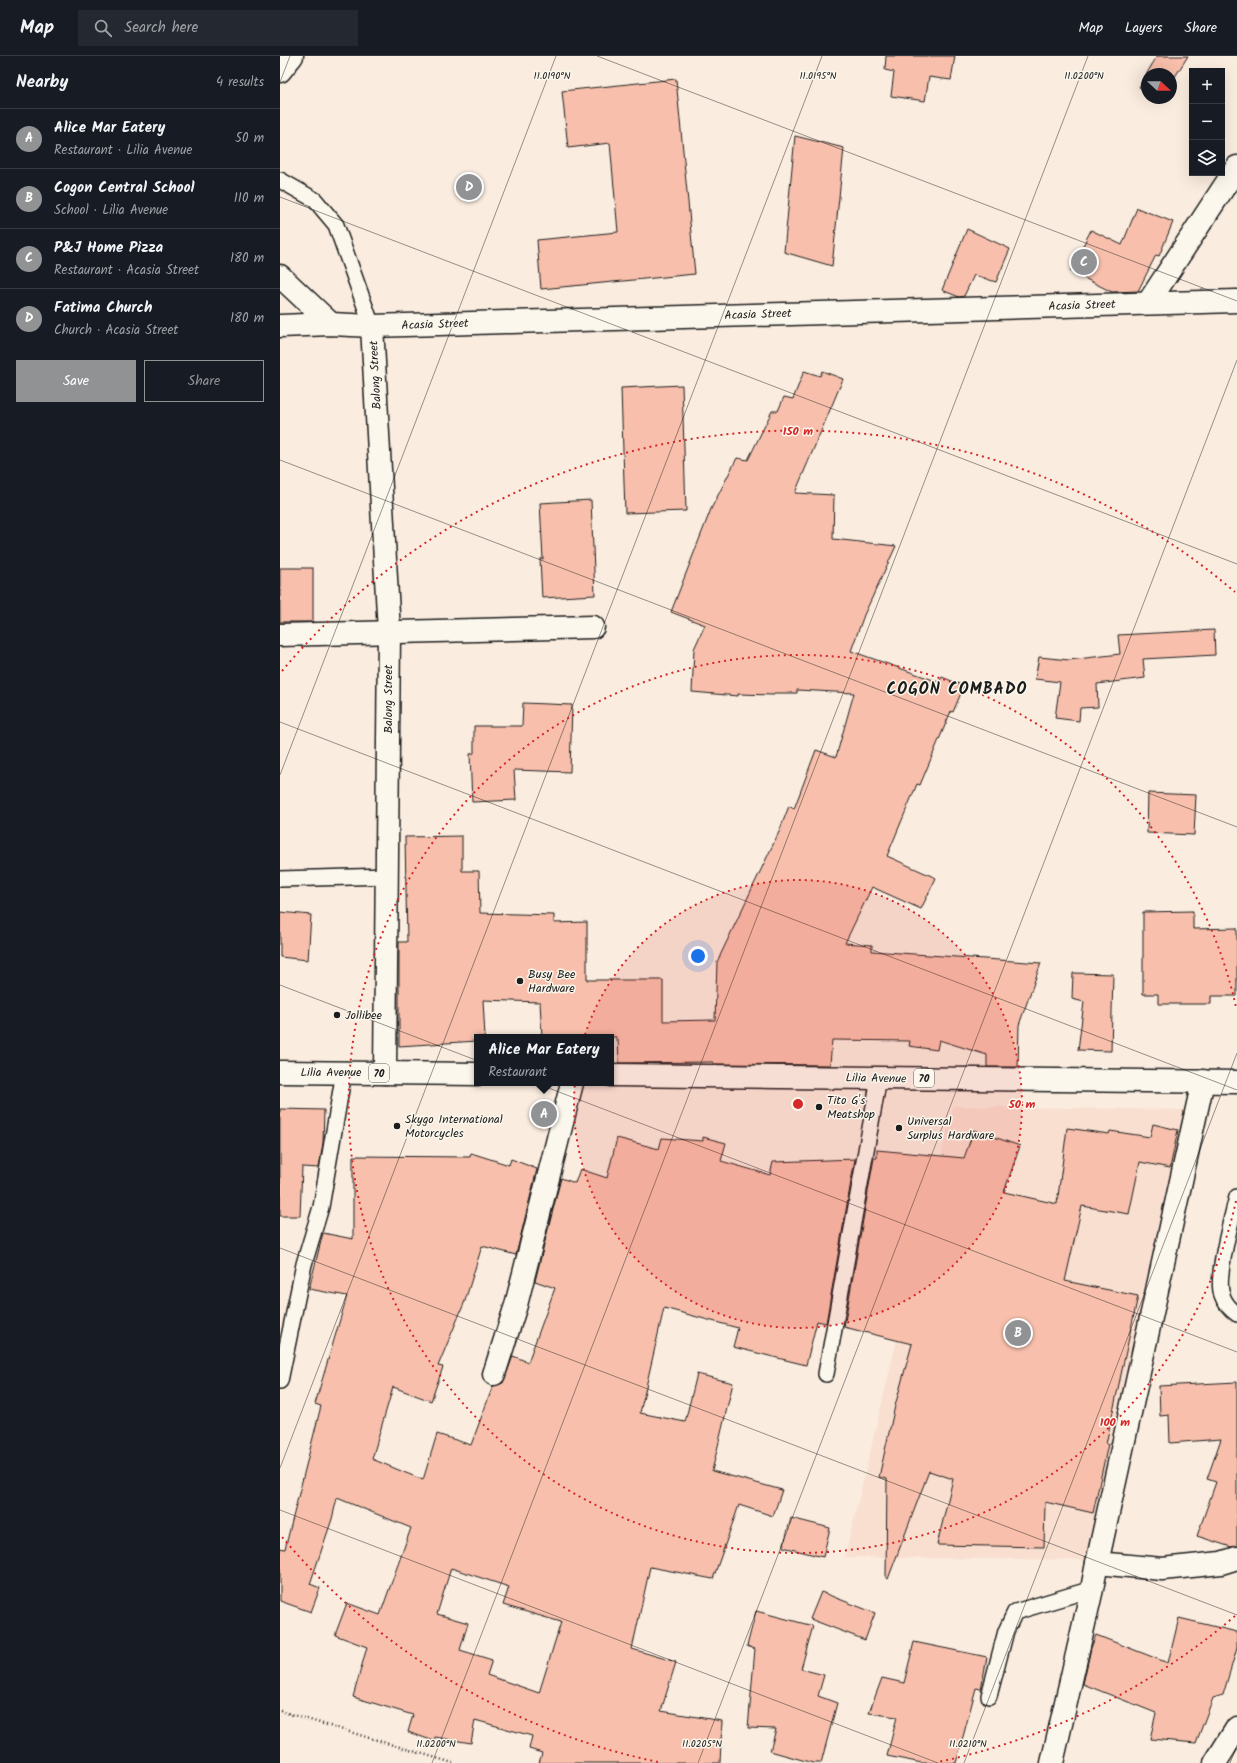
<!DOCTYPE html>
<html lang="en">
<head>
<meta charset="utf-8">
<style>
  :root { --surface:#171b24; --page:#242831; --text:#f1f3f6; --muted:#9ea1a6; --line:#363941; --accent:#919294 }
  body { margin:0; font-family:Kalam,sans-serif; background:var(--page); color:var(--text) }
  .controls { position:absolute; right:12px; top:12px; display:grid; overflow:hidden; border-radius:0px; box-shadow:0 4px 16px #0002 }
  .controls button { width:36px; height:36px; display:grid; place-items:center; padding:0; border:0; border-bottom:1px solid var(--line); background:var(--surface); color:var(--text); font:20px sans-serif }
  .compass { position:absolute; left:861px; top:12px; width:36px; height:36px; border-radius:50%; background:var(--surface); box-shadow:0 4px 16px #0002; rotate:111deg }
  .you { position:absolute; left:418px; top:900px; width:14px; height:14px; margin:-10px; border:3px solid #fff; border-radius:50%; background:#1a73e8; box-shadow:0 0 0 6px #1a73e833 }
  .badge { display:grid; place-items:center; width:26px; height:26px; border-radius:50%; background:var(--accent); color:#fff; font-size:13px; font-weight:700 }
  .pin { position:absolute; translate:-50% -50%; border:2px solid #fff; box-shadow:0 1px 4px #0006 }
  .popup { position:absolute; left:194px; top:978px; width:140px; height:52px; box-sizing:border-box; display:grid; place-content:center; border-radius:0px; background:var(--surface); filter:drop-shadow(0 1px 3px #0005); font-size:13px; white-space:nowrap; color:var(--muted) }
  .popup b { font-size:15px; color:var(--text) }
  .popup::after { content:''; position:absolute; left:50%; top:100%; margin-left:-8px; border:8px solid transparent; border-top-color:var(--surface) }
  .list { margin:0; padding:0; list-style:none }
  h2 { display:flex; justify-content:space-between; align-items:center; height:52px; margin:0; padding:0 16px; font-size:17px }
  h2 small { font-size:13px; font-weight:400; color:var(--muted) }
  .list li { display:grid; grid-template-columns:26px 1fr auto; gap:12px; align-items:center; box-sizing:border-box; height:60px; padding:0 16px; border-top:1px solid var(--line) }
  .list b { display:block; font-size:15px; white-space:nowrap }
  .list p { margin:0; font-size:13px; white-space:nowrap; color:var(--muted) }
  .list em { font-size:13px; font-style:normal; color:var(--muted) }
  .actions { display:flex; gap:8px; padding:12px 16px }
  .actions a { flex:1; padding:9px 0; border:1px solid var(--accent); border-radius:0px; text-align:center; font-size:14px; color:var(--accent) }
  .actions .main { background:var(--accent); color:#fff }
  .icon { flex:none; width:22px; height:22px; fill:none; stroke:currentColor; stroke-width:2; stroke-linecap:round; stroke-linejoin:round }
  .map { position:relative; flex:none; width:957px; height:1707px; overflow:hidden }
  header { display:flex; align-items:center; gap:24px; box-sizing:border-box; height:56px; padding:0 20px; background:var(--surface); border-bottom:1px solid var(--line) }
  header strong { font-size:19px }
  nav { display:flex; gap:22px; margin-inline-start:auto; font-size:14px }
  .search { width:280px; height:36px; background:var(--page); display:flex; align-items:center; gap:10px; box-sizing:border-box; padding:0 14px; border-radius:0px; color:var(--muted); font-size:15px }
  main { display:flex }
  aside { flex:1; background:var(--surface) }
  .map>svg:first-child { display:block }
  .built { fill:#f9dfd0 }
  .building { fill:#f8c0ac; stroke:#1c1c1c; fill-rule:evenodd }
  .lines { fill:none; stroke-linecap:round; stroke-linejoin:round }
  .lane-casing { stroke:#1c1c1c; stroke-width:18 }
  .street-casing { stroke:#1c1c1c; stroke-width:25 }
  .highway-casing { stroke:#1c1c1c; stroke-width:25 }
  .path { stroke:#1c1c1c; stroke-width:2.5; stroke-dasharray:1 3; stroke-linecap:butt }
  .lane { stroke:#fbf7ec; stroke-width:15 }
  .street { stroke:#fbf7ec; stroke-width:22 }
  .highway { stroke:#fbf7ec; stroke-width:22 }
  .ticks { fill:none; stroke:#1c1c1c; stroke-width:1; stroke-opacity:0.45 }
  .ring { fill:none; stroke:#d62828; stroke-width:2; stroke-dasharray:2 4 }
  .poi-dot { fill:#1c1c1c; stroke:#fbf7ec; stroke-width:1.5 }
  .labels { text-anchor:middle; stroke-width:3; stroke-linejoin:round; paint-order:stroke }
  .shield { fill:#fbf7ec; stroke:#5f5e5a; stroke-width:1 }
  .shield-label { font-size:11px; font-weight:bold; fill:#1c1c1c }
  .street-label { font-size:12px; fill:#1c1c1c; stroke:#fbf7ec }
  .poi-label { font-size:12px; fill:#1c1c1c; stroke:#fbf7ec; text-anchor:start }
  .district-label { font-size:16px; font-weight:bold; letter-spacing:1px; fill:#1c1c1c; stroke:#fbf7ec }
  .ticks-label { font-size:10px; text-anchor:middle; fill:#1c1c1c; stroke:#fbf7ec; stroke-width:3; stroke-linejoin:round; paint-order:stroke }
  .centre { fill:#d62828; stroke:#fbf7ec; stroke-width:2 }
  .ring-label { font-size:12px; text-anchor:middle; font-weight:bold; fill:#d62828; stroke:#fbf7ec; stroke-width:3; stroke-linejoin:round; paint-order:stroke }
</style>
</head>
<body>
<header>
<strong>Map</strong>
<div class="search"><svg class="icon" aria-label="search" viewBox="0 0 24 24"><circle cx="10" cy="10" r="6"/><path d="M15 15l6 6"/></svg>Search here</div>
<nav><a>Map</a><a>Layers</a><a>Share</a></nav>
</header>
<main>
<aside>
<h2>Nearby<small>4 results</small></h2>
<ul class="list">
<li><span class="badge">A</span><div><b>Alice Mar Eatery</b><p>Restaurant · Lilia Avenue</p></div><em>50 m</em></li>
<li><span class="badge">B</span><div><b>Cogon Central School</b><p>School · Lilia Avenue</p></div><em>110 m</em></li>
<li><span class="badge">C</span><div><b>P&amp;J Home Pizza</b><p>Restaurant · Acasia Street</p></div><em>180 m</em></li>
<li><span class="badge">D</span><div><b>Fatima Church</b><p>Church · Acasia Street</p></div><em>180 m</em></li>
</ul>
<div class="actions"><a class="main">Save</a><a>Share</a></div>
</aside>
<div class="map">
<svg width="957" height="1707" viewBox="0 0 957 1707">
  <rect width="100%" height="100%" fill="#faecdf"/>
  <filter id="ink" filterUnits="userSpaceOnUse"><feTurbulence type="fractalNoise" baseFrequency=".025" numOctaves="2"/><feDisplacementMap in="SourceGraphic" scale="8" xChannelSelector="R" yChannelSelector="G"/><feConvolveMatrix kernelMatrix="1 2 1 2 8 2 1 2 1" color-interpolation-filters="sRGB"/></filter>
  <g filter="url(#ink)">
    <path class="built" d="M 673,1050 L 906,1054 L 809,1504 L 565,1501 Z"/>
    <g class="building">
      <path d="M 606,0 L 675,0 L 671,24 L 649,21 L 645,45 L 611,40 L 614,16 L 605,14 Z"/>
      <path d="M 877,0 L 908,0 L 891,27 L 891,18 L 867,18 L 867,36 L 859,31 Z"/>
      <path d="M 396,23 L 415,218 L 261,233 L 257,184 L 338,176 L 330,87 L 288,92 L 282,35 Z"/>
      <path d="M 515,80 L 564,92 L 552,210 L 504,196 Z"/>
      <path d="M 857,152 L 893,166 L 879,200 L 876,199 L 858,235 L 832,236 L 790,215 L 811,174 L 842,189 Z"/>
      <path d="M 687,173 L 730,193 L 716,226 L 694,219 L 684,240 L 679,241 L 662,234 Z"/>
      <path d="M 524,315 L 540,320 L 542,315 L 563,323 L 515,437 L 554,439 L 553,483 L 616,490 L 584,559 L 571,595 L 659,626 L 662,621 L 684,630 L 673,656 L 671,655 L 640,729 L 637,728 L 607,800 L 656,822 L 641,853 L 592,831 L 565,887 L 592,889 L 592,895 L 761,907 L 739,969 L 738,1011 L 707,1011 L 707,999 L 659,984 L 657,994 L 629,990 L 630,985 L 552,984 L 550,1009 L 433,1008 L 433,1006 L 339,1007 L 338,984 L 336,984 L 336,981 L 262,981 L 260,946 L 203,944 L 205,981 L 197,981 L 197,985 L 119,990 L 119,886 L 127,886 L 125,781 L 182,780 L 182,815 L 199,815 L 200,857 L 274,859 L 274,867 L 307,866 L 307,924 L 383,924 L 383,965 L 435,964 L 437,906 L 499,776 L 509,750 L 514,753 L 536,694 L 556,701 L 574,637 L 517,634 L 517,637 L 494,637 L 494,639 L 458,638 L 458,640 L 412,636 L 414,593 L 425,569 L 391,556 L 431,453 L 457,402 L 468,404 L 492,355 L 498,355 L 504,341 L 513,343 Z"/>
      <path d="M 402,329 L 406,455 L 345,457 L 341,332 Z"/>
      <path d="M 311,444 L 315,539 L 262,542 L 260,503 L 263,503 L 260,447 Z"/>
      <rect x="0" y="512" width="33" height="54"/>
      <path d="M 934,574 L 935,599 L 863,603 L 865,622 L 817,628 L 818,651 L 800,652 L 799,665 L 775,662 L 780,626 L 755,623 L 759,601 L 789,604 L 840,598 L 838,579 Z"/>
      <path d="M 243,647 L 292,649 L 290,716 L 234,714 L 236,744 L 192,746 L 190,698 L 194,697 L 194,670 L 242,670 Z"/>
      <path d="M 868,737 L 916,739 L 914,779 L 867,777 Z"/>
      <path d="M 913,855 L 913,873 L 957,872 L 957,940 L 931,940 L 931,948 L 878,948 L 878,938 L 863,938 L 863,856 Z"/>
      <path d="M 0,856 L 31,859 L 28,904 L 0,901 Z"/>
      <path d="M 793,917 L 833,918 L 831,995 L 798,994 L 804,946 L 792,943 Z"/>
      <path d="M 0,1053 L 44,1054 L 43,1087 L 39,1112 L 22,1111 L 20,1160 L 0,1160 Z"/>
      <path d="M 873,1068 L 898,1074 L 890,1112 L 860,1106 L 849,1158 L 802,1150 L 785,1225 L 858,1240 L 826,1388 L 828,1388 L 813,1457 L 765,1446 L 764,1491 L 657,1489 L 673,1423 L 649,1415 L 608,1523 L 606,1522 L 607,1423 L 599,1421 L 615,1350 L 632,1288 L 564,1271 L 594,1102 L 597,1102 L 597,1094 L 684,1102 L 694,1074 L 740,1090 L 724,1136 L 777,1148 L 787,1072 L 829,1078 L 830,1075 L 870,1081 Z"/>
      <path d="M 423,1081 L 446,1087 L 441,1105 L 490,1119 L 493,1106 L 575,1103 L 546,1267 L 537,1265 L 526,1309 L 453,1291 L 458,1272 L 384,1252 L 360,1357 L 405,1366 L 417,1318 L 453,1327 L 432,1415 L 502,1434 L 493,1460 L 459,1449 L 433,1523 L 370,1511 L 352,1593 L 396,1606 L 381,1655 L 442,1665 L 440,1707 L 259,1707 L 262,1697 L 249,1693 L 252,1680 L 195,1664 L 191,1687 L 155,1681 L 154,1685 L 128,1676 L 133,1659 L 73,1641 L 87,1591 L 55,1579 L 67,1547 L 100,1559 L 131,1472 L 57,1442 L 52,1463 L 30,1528 L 40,1532 L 31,1556 L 0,1545 L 0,1492 L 5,1493 L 41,1350 L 35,1348 L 67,1240 L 29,1233 L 43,1177 L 73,1183 L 73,1100 L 190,1101 L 191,1097 L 229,1109 L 231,1103 L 257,1113 L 236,1199 L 202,1190 L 185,1245 L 158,1310 L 163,1311 L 151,1345 L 113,1331 L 92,1403 L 143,1424 L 157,1378 L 191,1389 L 213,1330 L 223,1327 L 233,1300 L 248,1306 L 275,1232 L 255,1225 L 281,1122 L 295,1127 L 300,1113 L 327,1122 L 337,1082 L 379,1093 L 382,1082 L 423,1085 ZM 171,1512 L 229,1531 L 223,1549 L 281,1566 L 259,1637 L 207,1619 L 212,1604 L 180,1594 L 188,1567 L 157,1558 Z"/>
      <path d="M 957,1326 L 957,1490 L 951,1491 L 917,1480 L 936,1426 L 927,1423 L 941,1383 L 890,1387 L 889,1359 L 880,1360 L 879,1330 Z"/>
      <path d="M 511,1462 L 550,1472 L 543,1501 L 503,1491 Z"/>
      <path d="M 541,1536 L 595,1557 L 585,1584 L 530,1563 Z"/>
      <path d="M 476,1555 L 533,1570 L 521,1613 L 544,1619 L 538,1640 L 557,1647 L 541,1707 L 533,1707 L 490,1695 L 496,1673 L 468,1672 L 475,1593 L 467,1590 Z"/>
      <path d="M 899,1562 L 957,1576 L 957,1592 L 943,1639 L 933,1642 L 916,1687 L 870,1683 L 876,1657 L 803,1628 L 811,1592 L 816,1579 L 888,1607 Z"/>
      <path d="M 634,1586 L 707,1601 L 701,1633 L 696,1632 L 676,1707 L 642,1707 L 607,1700 L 617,1661 L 589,1657 L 602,1622 L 624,1627 Z"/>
    </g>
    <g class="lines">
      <defs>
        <g id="lane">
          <path d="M 0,124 L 35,144 L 56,169 L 92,270"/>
          <path d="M 0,823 L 107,820"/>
          <path d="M 957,1141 C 952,1162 935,1221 942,1239 C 945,1248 950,1253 957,1258"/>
          <path d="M 546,1318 L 599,1022"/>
          <path d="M 0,1325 L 24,1208 L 41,1151 L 64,1016"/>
          <path d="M 709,1640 L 726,1575 L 735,1556 L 812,1533"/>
        </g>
        <g id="street">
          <path d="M 0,15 L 12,0"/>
          <path d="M 0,220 L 51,268"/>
          <path d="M 868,247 L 957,111"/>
          <path d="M 0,270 L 51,268 L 92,270 L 957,245"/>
          <path d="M 92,270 L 109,576 L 105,1017"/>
          <path d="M 0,579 L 313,571"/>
          <path d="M 214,1318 L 236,1249 L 292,1027"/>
          <path d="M 817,1507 L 882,1513 L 941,1507 L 957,1502"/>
          <path d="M 772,1707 L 812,1533 L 817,1507 L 923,1025"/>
          <path d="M 935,1707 L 957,1672"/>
        </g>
        <g id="highway">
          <path d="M 0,1016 L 197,1018"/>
          <path d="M 331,1019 L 957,1026"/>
        </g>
      </defs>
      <use href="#lane" class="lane-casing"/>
      <use href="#street" class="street-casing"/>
      <use href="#highway" class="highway-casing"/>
      <path class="path" d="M 0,1655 L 173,1707"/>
      <use href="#lane" class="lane"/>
      <use href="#street" class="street"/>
      <use href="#highway" class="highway"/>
    </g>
  </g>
  <path class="ticks" d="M 317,0 L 957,245M 0,26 L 10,0M 0,141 L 957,508M 0,404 L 957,771M 0,666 L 957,1034M 0,719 L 276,0M 0,929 L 957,1296M 0,1192 L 957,1559M 0,1412 L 542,0M 0,1454 L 658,1707M 152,1707 L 808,0M 418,1707 L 957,304M 684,1707 L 957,997M 950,1707 L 957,1689"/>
  <circle cx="518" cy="1048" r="224" fill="#d62828" fill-opacity=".12"/>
  <g class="ring">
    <circle cx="518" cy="1048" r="224"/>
    <path d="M956 1145A449 449 0 1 1 956 951"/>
    <path d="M955 1560A673 673 0 0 1 658 1706M378 1706A673 673 0 0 1 2 1481M2 615A673 673 0 0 1 955 536"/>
  </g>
  <g class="poi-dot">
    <circle cx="240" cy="925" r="4"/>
    <circle cx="57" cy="959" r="4"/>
    <circle cx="539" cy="1051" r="4"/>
    <circle cx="117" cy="1070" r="4"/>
    <circle cx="619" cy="1072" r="4"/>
  </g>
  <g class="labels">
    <g class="shield">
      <rect x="89" y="1008" width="20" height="18" rx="3"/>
      <rect x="634" y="1013" width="20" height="18" rx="3"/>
    </g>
    <g class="shield-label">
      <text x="99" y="1021">70</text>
      <text x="644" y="1026">70</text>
    </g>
    <g class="street-label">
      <text transform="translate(802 249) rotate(-2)" y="4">Acasia Street</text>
      <text transform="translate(478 258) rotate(-2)" y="4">Acasia Street</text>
      <text transform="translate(155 268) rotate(-2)" y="4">Acasia Street</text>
      <text transform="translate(95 319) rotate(-93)" y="4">Balong Street</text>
      <text transform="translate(108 643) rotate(-90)" y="4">Balong Street</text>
      <text x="51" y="1020">Lilia Avenue</text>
      <text transform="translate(596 1022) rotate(1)" y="4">Lilia Avenue</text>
    </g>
    <g class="poi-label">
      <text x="248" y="922">Busy Bee<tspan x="248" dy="14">Hardware</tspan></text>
      <text x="65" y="963">Jollibee</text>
      <text x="547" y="1048">Tito G's<tspan x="547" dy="14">Meatshop</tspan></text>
      <text x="125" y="1067">Skygo International<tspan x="125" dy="14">Motorcycles</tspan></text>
      <text x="627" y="1069">Universal<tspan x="627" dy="14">Surplus Hardware</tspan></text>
    </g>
    <g class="district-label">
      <text x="677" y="638">COGON COMBADO</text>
    </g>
  </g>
  <g class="ticks-label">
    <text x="272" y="23">11.0190°N</text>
    <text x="538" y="23">11.0195°N</text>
    <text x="804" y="23">11.0200°N</text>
    <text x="156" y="1691">11.0200°N</text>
    <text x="422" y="1691">11.0205°N</text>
    <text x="688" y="1691">11.0210°N</text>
  </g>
  <circle cx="518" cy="1048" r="6" class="centre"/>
  <g class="ring-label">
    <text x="518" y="379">150 m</text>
    <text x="742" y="1052">50 m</text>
    <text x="835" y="1370">100 m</text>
  </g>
</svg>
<div class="controls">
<button>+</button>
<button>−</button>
<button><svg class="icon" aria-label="layers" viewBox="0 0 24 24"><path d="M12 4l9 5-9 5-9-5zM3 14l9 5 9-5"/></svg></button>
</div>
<svg class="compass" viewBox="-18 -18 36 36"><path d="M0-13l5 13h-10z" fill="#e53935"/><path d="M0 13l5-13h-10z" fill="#9ea1a6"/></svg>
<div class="you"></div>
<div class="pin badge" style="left:264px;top:1058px">A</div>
<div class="popup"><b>Alice Mar Eatery</b>Restaurant</div>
<div class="pin badge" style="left:738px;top:1277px">B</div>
<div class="pin badge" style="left:804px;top:206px">C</div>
<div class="pin badge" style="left:189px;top:131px">D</div>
</div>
</main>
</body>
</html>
